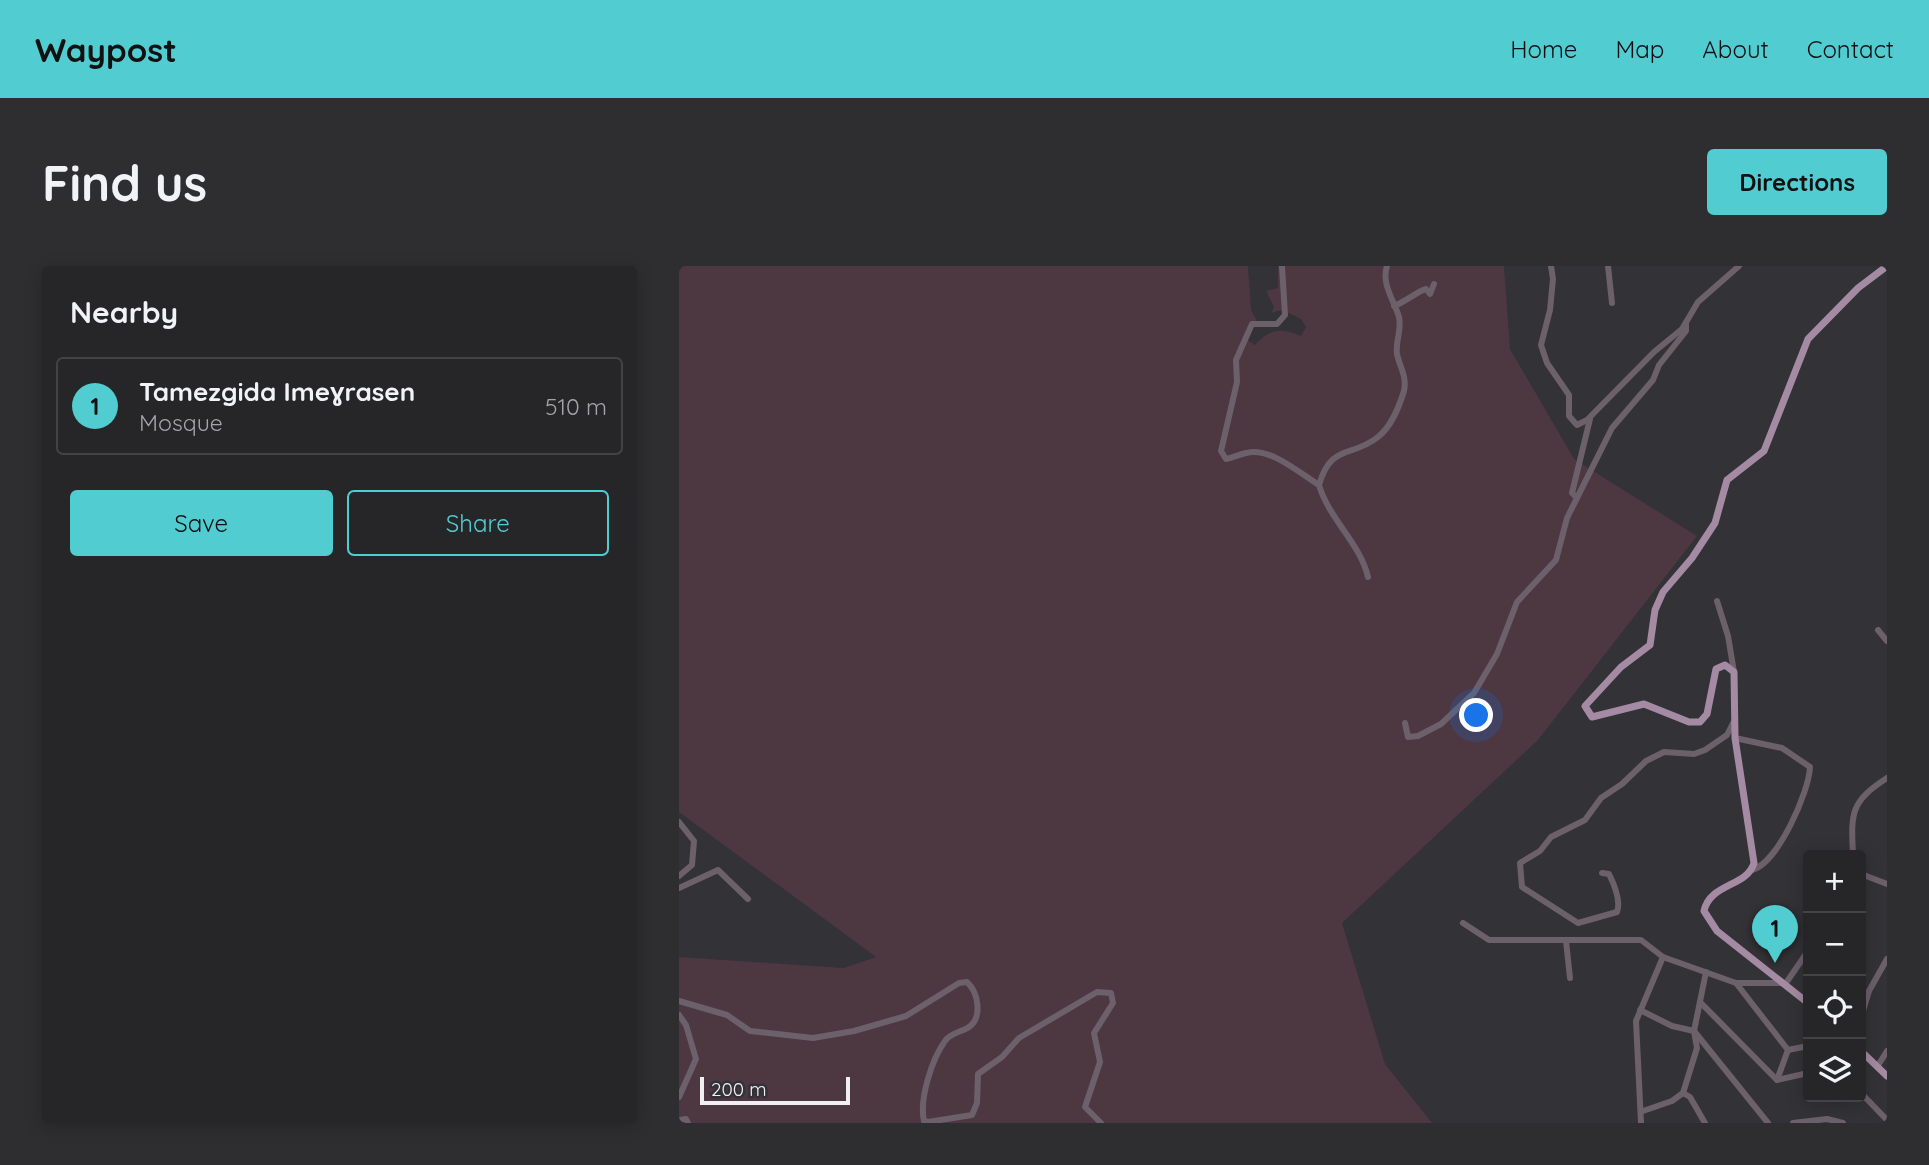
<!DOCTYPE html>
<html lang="en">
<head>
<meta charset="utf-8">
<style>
  :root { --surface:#262628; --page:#2e2e30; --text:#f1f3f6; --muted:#a4a5a8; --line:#424345; --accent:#51ccd1 }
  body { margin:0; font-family:Quicksand,sans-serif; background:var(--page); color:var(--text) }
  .controls { position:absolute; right:21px; bottom:21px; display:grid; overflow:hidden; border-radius:7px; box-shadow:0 4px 18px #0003 }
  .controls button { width:63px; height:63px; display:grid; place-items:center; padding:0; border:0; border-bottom:2px solid var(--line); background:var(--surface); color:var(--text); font:35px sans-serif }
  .scale { position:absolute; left:21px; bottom:18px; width:150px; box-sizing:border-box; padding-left:7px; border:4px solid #f0eff2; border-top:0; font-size:19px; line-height:24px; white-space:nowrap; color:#f0eff2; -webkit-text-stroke:5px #333236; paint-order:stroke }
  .you { position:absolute; left:798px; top:450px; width:24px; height:24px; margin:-18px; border:5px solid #fff; border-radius:50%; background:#1a73e8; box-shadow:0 0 0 10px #1a73e833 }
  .badge { display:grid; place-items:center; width:46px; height:46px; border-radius:50%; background:var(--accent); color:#111; font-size:23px; font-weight:700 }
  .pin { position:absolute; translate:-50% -58px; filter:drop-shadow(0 2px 4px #0008) }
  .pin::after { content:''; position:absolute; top:37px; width:24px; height:21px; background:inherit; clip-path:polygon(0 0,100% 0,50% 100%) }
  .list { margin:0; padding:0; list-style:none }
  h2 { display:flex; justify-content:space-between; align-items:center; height:91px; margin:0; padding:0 28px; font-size:30px }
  h2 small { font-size:23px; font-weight:400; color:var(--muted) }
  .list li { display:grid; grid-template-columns:46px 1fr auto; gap:21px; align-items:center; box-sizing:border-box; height:98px; margin:0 14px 14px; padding:0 14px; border:2px solid var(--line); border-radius:7px }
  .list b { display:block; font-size:26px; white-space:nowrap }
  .list p { margin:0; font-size:23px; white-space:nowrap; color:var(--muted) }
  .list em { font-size:23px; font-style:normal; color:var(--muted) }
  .actions { display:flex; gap:14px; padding:21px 28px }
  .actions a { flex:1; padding:16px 0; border:2px solid var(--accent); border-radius:7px; text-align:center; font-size:24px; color:var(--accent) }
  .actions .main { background:var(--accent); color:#111 }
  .icon { flex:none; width:38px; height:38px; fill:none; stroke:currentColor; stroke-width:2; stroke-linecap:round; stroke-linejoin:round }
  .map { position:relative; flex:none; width:1208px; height:857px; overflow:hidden; border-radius:7px }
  header { display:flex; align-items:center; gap:42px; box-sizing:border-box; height:98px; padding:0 35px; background:var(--accent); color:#111 }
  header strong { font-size:33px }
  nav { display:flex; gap:38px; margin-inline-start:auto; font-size:24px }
  .intro { display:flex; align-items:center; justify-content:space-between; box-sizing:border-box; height:168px; padding:0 42px }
  h1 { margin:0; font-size:49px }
  .button { padding:18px 32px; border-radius:7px; background:var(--accent); color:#111; font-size:24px; font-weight:700 }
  main { display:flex; gap:42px; padding:0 42px }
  aside { flex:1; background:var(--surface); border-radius:7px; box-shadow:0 4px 18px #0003 }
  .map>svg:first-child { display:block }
  .green { fill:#4d3741 }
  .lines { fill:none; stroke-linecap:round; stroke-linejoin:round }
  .minor { stroke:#6c606b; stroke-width:6 }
  .major { stroke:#a48ba3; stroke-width:7 }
</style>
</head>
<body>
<header>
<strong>Waypost</strong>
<nav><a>Home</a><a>Map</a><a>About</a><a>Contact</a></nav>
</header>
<div class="intro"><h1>Find us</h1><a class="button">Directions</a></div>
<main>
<aside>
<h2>Nearby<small></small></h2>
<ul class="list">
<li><span class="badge">1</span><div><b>Tamezgida Imeɣrasen</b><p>Mosque</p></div><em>510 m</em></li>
</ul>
<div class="actions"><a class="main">Save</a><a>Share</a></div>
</aside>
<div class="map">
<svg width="1208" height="857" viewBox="0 0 1208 857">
  <rect width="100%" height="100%" fill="#333236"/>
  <path class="green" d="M 0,0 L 569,0 L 572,44 L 578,55 L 567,73 L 576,79 C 591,62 603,62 622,70 L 627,61 L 622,53 L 603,44 L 592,47 L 595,41 L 587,25 L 599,22 L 599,0 L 825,0 L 831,83 L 895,193 L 1018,270 L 859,474 L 663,657 L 706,798 L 753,857 L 0,857 L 0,691 L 165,702 L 197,691 L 0,546 Z"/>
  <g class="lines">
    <g class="minor">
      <path d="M 603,0 L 606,49 L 598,58 L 573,58 L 557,94 L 558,116 L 542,185 L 547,193 C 556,191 565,186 575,186 C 597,186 622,208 640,219"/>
      <path d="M 872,0 L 874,13 L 871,44 L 862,79 L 868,97 L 890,129 L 890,150 L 898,159 L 908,154 L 975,86 L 1003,63 L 1019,36 L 1060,0"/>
      <path d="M 929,0 L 933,37"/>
      <path d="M 715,40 C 726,36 739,25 747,23 L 751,28 L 755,18"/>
      <path d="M 898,232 L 893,227 L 911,153"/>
      <path d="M 689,311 C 681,277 650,253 640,219 C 652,177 673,192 699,171 C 713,160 720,141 725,125 C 728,110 721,102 718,88 C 716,76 723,64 720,51 C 715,34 702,18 708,0"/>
      <path d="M 1038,335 L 1049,370 L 1055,406"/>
      <path d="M 1199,364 L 1208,375"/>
      <path d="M 726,457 L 729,471 L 739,470 L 762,458 L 795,427 L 818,388 L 838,336 L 877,294 L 888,252 L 933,162 L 974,114 L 980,99 L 1007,65 L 1007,57"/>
      <path d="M 1056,472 L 1103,482 L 1131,501 C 1130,526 1099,597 1073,604"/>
      <path d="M 0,556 L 15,575 L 13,599 L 0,610"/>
      <path d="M 1174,589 C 1172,547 1171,536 1208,512"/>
      <path d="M 923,607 L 930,608 C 935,618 942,635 938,646 L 899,657 L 843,621 L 841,597 L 861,585 L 872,571 L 906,554 L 922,532 L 943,518 L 967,495 L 985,486 L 1015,488 L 1026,484 L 1048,469 L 1054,457"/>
      <path d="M 1182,608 L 1208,618"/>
      <path d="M 0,622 L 39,604 L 69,633"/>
      <path d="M 784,657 L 810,674 L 962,674 L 984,691"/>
      <path d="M 887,675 L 891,712"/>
      <path d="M 1057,717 L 1109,784 L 1129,780"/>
      <path d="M 0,735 L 48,749 L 71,765 L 134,772 L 175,765 L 227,750 L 280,717 L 288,716 C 299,726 304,751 290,761 C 283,766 271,767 266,775 C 253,793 240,833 245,855 L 249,856 L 293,849 L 298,837 L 299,808 L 323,791 L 340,772 L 418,726 L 432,727 L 434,737 L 415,767 L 421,796 L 406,841 L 422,857"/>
      <path d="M 1021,736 L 1098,814 L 1129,807"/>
      <path d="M 961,744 L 993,760 L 1015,765 L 1089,857"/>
      <path d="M 0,749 L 7,759 L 17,793 L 0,831"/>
      <path d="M 1182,751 L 1190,725 L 1208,693"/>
      <path d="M 1198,801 L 1208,785"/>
      <path d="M 1098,814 L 1109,784"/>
      <path d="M 1004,827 L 1011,831 L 1026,857"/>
      <path d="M 1182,827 L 1208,854"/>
      <path d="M 964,845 L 993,835 L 1004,827 L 1018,782 L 1015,765 L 1027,706"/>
      <path d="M 0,854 L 7,853 L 9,857"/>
      <path d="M 962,857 L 957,755 L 984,691 L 1057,717 L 1107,717 L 1129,685"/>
      <path d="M 1114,857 L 1148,853 L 1164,857"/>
    </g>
    <g class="major">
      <path d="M 1129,737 L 1038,665 L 1025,645 C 1031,617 1068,621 1075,597 L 1056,472 L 1055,406 L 1046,399 L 1037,403 L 1028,448 L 1021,456 L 1010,456 L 965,438 L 913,451 L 906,440 L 942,401 L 971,379 L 976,344 L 984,326 L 1013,292 L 1036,257 L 1048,214 L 1085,185 L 1129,73 L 1179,22 L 1208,0"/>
      <path d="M 1182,785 L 1208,810"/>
    </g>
  </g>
</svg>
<div class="controls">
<button>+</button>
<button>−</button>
<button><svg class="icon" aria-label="locate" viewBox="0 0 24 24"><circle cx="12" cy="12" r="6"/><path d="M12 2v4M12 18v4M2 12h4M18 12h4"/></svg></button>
<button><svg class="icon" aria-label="layers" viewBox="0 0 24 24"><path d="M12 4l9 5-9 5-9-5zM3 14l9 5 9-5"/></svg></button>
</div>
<div class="scale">200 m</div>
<div class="you"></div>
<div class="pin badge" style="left:1096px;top:697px">1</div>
</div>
</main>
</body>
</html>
